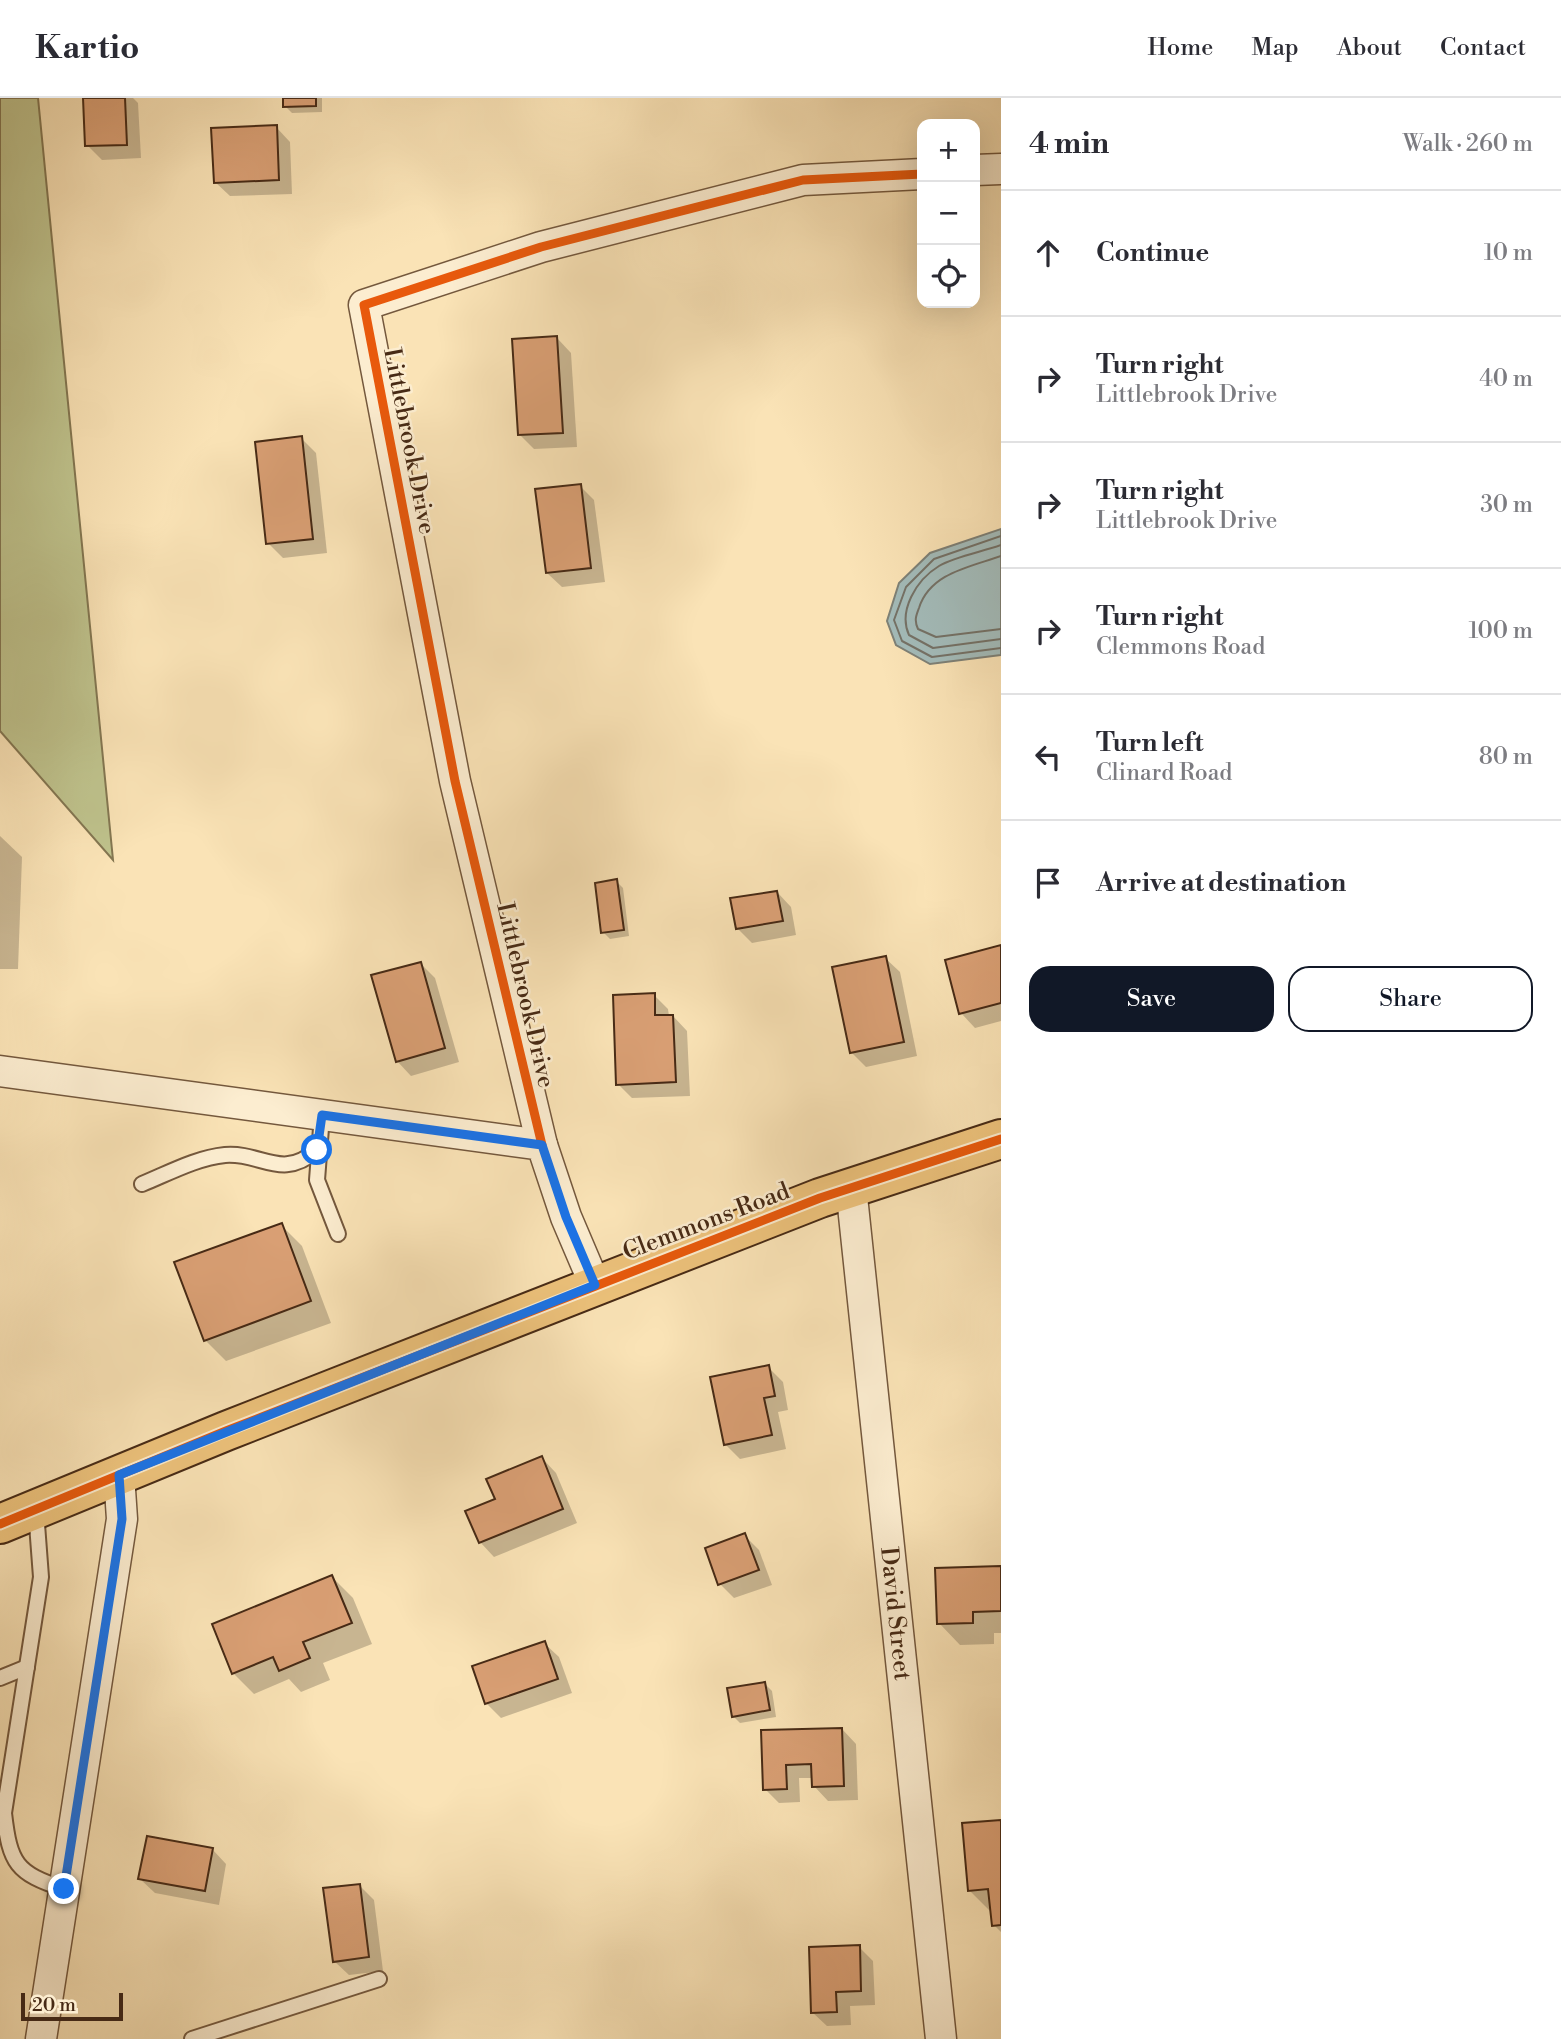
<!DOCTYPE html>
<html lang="en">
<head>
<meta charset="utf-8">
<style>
  :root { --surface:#fff; --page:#f7f7f7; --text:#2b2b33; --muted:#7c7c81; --line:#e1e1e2; --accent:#111827 }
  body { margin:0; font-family:"Libre Bodoni",serif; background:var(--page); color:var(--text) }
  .controls { position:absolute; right:21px; top:21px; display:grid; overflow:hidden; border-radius:14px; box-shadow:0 7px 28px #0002 }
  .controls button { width:63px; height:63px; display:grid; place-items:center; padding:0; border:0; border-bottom:2px solid var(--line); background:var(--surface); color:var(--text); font:35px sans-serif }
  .scale { position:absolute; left:21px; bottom:18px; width:102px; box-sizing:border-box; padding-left:7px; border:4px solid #472a15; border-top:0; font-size:19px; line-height:24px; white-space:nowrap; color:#472a15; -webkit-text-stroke:5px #fcedd0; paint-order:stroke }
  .stop { position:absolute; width:21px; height:21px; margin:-16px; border:5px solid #1a73e8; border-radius:50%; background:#fff }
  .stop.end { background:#1a73e8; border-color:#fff; box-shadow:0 2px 7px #0008 }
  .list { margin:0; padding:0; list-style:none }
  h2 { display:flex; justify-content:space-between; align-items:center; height:91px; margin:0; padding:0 28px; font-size:30px }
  h2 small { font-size:23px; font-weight:400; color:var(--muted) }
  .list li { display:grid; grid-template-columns:46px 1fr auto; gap:21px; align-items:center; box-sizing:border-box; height:126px; padding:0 28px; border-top:2px solid var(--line) }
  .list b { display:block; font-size:26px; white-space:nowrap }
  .list p { margin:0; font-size:23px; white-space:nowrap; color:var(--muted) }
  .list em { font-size:23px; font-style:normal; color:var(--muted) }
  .actions { display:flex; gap:14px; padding:21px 28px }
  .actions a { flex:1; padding:16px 0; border:2px solid var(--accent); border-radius:21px; text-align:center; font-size:24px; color:var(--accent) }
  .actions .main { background:var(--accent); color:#fff }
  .icon { flex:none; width:38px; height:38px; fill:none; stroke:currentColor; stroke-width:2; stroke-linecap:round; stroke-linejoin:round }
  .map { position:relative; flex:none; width:1001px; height:1941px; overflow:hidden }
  header { display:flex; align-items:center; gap:42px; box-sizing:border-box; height:98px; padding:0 35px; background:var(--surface); border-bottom:2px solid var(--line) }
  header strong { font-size:33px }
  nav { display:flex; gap:38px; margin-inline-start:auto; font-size:24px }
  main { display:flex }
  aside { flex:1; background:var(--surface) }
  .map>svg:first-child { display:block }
  .green { fill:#bfc38d; stroke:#837651; stroke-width:2 }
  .water { fill:#a3bbb9; stroke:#7e8177; stroke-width:2 }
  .shadow { fill:#0003 }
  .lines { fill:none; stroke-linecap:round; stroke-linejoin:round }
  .shore { stroke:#757267; stroke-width:2 }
  .building { fill:#d99f74; stroke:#472a15; stroke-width:2 }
  .service-casing { stroke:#74583d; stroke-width:18 }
  .minor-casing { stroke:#74583d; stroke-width:33 }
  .primary-casing { stroke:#472a15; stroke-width:42 }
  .service { stroke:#fcedd0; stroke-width:14 }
  .minor { stroke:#fcedd0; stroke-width:30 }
  .primary { stroke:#edc27b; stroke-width:38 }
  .cycleway-casing { stroke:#fcedd0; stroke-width:13 }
  .cycleway { stroke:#e8590c; stroke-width:9 }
  .route { stroke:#1a73e8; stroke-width:9 }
  .labels { text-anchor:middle; stroke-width:5; stroke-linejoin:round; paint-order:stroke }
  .street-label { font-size:24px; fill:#472a15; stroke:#fcedd0 }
</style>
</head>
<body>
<header>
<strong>Kartio</strong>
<nav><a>Home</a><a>Map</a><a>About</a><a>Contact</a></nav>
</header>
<main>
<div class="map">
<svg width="1001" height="1941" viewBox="0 0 1001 1941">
  <rect width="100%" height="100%" fill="#fae3b6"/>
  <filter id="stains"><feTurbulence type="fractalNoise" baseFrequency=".00286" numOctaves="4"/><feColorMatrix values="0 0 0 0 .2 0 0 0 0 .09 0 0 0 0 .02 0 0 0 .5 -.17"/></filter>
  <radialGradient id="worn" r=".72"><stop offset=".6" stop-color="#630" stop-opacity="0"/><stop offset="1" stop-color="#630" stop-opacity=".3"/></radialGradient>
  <path class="green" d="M 0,0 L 38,0 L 113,762 L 0,633 Z"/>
  <path class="water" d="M 1001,431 L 1001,557 L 930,566 L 896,547 L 887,523 L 899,485 L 930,455 Z"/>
  <g class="shadow">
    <path d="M 85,0 L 133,0 L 138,5 L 141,60 L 102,62 L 87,47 Z"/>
    <path d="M 285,0 L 322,0 L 322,14 L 292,15 L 285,8 Z"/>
    <path d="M 276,29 L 290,44 L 292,96 L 230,98 L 215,84 Z"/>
    <path d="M 557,240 L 571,255 L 577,349 L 534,351 L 520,337 Z"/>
    <path d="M 301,340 L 316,355 L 327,455 L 283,460 L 268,445 Z"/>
    <path d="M 580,388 L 594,402 L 605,484 L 562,489 L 547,475 Z"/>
    <path d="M 0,738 L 22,759 L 18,871 L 0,871 Z"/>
    <path d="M 616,783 L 623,790 L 629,838 L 610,841 L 603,834 Z"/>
    <path d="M 777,794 L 791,809 L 796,837 L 752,845 L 737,830 Z"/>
    <path d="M 1001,849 L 1001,923 L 975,930 L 961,915 Z"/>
    <path d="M 885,860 L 900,874 L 917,958 L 866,969 L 851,954 Z"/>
    <path d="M 421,866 L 435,880 L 459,964 L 411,978 L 397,963 Z"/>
    <path d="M 654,897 L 668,911 L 669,918 L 673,918 L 687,933 L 690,998 L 632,1000 L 618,986 Z"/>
    <path d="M 281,1127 L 302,1148 L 331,1225 L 226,1263 L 205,1242 Z"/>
    <path d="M 768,1269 L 783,1284 L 788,1312 L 778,1314 L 786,1351 L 740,1361 L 725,1346 Z"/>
    <path d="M 542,1360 L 556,1375 L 577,1425 L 494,1459 L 480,1444 L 497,1402 Z"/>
    <path d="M 744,1437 L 759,1452 L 772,1487 L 734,1500 L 720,1486 Z"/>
    <path d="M 1001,1469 L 1001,1535 L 994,1535 L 994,1546 L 960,1547 L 939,1525 Z"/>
    <path d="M 332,1479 L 353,1500 L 372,1546 L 323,1565 L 330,1582 L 301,1594 L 289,1581 L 254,1596 L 233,1575 Z"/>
    <path d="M 544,1545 L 559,1559 L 572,1595 L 501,1620 L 487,1606 L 474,1569 Z"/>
    <path d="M 765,1586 L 772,1593 L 776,1619 L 740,1625 L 733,1618 Z"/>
    <path d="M 842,1631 L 856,1646 L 858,1702 L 828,1703 L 814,1688 L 813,1680 L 799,1680 L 800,1704 L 779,1705 L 765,1691 L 763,1634 Z"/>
    <path d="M 1001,1724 L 1001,1834 L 994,1827 L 991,1814 L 970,1793 Z"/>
    <path d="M 212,1751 L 226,1766 L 219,1807 L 155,1795 L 140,1781 Z"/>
    <path d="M 360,1788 L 374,1802 L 383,1873 L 349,1877 L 334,1863 Z"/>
    <path d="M 859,1849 L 873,1863 L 875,1907 L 850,1908 L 851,1927 L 827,1928 L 812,1914 Z"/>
  </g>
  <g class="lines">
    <g class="shore">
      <path d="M 1001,438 L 934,461 L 906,489 L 894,522 L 902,543 L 932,559 L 1001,550"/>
      <path d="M 1001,447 C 982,454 956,458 939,468 C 916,482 898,513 909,537 L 933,550 L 1001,541"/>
      <path d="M 1001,458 C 970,469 930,475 919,510 C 916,518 914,522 918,531 L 936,539 L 1001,531"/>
    </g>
  </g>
  <g class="building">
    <path d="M 83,0 L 125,0 L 127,47 L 85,48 Z"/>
    <path d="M 283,0 L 316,0 L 316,8 L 283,9 Z"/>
    <path d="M 277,27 L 279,82 L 214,85 L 211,30 Z"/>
    <path d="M 557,238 L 563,335 L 518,337 L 512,241 Z"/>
    <path d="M 302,338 L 313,441 L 266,446 L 255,344 Z"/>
    <path d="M 581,386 L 591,470 L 546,475 L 535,391 Z"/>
    <path d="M 617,781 L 624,832 L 601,835 L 595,785 Z"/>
    <path d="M 777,793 L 783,823 L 736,831 L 730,800 Z"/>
    <path d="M 1001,847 L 1001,905 L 959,916 L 945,862 Z"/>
    <path d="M 886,858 L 904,944 L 850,955 L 832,869 Z"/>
    <path d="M 421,864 L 445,950 L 396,964 L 371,877 Z"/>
    <path d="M 655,895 L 655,917 L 673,917 L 676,984 L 616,987 L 613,897 Z"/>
    <path d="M 282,1125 L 311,1203 L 204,1243 L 174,1164 Z"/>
    <path d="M 769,1267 L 775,1298 L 764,1300 L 772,1337 L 724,1347 L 710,1279 Z"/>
    <path d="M 542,1358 L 563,1411 L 479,1445 L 465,1413 L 495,1401 L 486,1381 Z"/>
    <path d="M 745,1435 L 759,1472 L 718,1487 L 705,1450 Z"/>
    <path d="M 1001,1468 L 1001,1513 L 973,1514 L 973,1525 L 937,1526 L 935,1470 Z"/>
    <path d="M 332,1477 L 352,1525 L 303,1544 L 310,1560 L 279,1573 L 273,1559 L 232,1576 L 212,1526 Z"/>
    <path d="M 545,1543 L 558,1581 L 485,1606 L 472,1568 Z"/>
    <path d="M 765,1584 L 770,1612 L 732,1619 L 727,1590 Z"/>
    <path d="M 842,1630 L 844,1688 L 812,1689 L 811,1666 L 786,1667 L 787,1691 L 763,1692 L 761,1632 Z"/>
    <path d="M 1001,1722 L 1001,1827 L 992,1828 L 988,1791 L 968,1793 L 962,1725 Z"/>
    <path d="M 147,1738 L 213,1750 L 205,1793 L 138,1781 Z"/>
    <path d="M 360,1786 L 369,1859 L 333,1864 L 323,1790 Z"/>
    <path d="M 860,1847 L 861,1893 L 836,1894 L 837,1914 L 811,1915 L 809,1849 Z"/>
  </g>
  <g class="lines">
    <defs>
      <g id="service">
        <path d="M 322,1017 L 317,1082 L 338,1136"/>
        <path d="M 142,1086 C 169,1075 196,1060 225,1057 C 262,1054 281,1083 317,1052"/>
        <path d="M 36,1413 L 41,1479 L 4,1715 C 10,1766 16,1775 64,1791"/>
        <path d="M 0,1580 L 27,1569"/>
        <path d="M 192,1941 L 379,1881"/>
      </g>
      <g id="minor">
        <path d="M 975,72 L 1001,71"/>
        <path d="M 0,973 L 542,1047 L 566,1119 L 595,1187"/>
        <path d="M 542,1047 L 455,683 L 364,207 L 541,149 L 803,82 L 922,76"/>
        <path id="s1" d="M 851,1089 L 941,1941"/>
        <path d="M 41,1941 L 122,1421 L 119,1377"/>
      </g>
      <path id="primary" d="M 0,1426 L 226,1333 L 820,1100 L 1001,1041"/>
    </defs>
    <use href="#service" class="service-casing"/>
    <use href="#minor" class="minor-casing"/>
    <use href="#primary" class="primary-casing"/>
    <use href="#service" class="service"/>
    <use href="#minor" class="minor"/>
    <use href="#primary" class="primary"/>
    <defs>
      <g id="cycleway">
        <path d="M 542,1047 L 455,683 L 364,207 L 541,149 L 803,82 L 922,76"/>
        <path d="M 0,1426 L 226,1333 L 820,1100 L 1001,1041"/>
      </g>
    </defs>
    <use href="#cycleway" class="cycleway-casing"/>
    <use href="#cycleway" class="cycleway"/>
  </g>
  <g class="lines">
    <path class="route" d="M 64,1791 L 122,1421 L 119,1377 L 595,1187 L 566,1119 L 542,1047 L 322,1017 L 317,1052"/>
  </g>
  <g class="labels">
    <g class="street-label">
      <text transform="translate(410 343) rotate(79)" y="8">Littlebrook Drive</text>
      <text transform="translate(526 897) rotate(77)" y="8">Littlebrook Drive</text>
      <text transform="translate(706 1123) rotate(-21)" y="8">Clemmons Road</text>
      <text dy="8" stroke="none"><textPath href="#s1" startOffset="429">David Street</textPath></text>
    </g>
  </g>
  <rect width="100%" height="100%" filter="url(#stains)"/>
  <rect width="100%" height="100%" fill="url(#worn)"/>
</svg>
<div class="controls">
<button>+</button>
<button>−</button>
<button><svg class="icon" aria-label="locate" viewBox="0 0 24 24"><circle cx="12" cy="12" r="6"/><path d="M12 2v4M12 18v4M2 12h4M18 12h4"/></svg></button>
</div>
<div class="scale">20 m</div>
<div class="stop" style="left:317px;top:1052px"></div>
<div class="stop end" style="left:64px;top:1791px"></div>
</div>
<aside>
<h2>4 min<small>Walk · 260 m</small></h2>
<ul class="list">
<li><svg class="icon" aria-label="ahead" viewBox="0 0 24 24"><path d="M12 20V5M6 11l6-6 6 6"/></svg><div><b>Continue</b></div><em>10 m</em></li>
<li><svg class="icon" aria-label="right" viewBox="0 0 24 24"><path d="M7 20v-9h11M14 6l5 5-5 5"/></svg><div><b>Turn right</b><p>Littlebrook Drive</p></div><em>40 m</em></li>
<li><svg class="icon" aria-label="right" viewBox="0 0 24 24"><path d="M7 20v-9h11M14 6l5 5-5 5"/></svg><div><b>Turn right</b><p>Littlebrook Drive</p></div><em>30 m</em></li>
<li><svg class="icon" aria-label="right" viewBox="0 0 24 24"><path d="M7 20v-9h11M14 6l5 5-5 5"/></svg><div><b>Turn right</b><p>Clemmons Road</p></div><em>100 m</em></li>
<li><svg class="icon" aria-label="left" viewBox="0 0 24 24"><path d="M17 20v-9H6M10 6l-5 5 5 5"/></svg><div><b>Turn left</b><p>Clinard Road</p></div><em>80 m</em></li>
<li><svg class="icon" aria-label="arrive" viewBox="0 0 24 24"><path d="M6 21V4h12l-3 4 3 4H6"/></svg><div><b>Arrive at destination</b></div></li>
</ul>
<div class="actions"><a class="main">Save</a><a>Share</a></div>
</aside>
</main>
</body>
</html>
